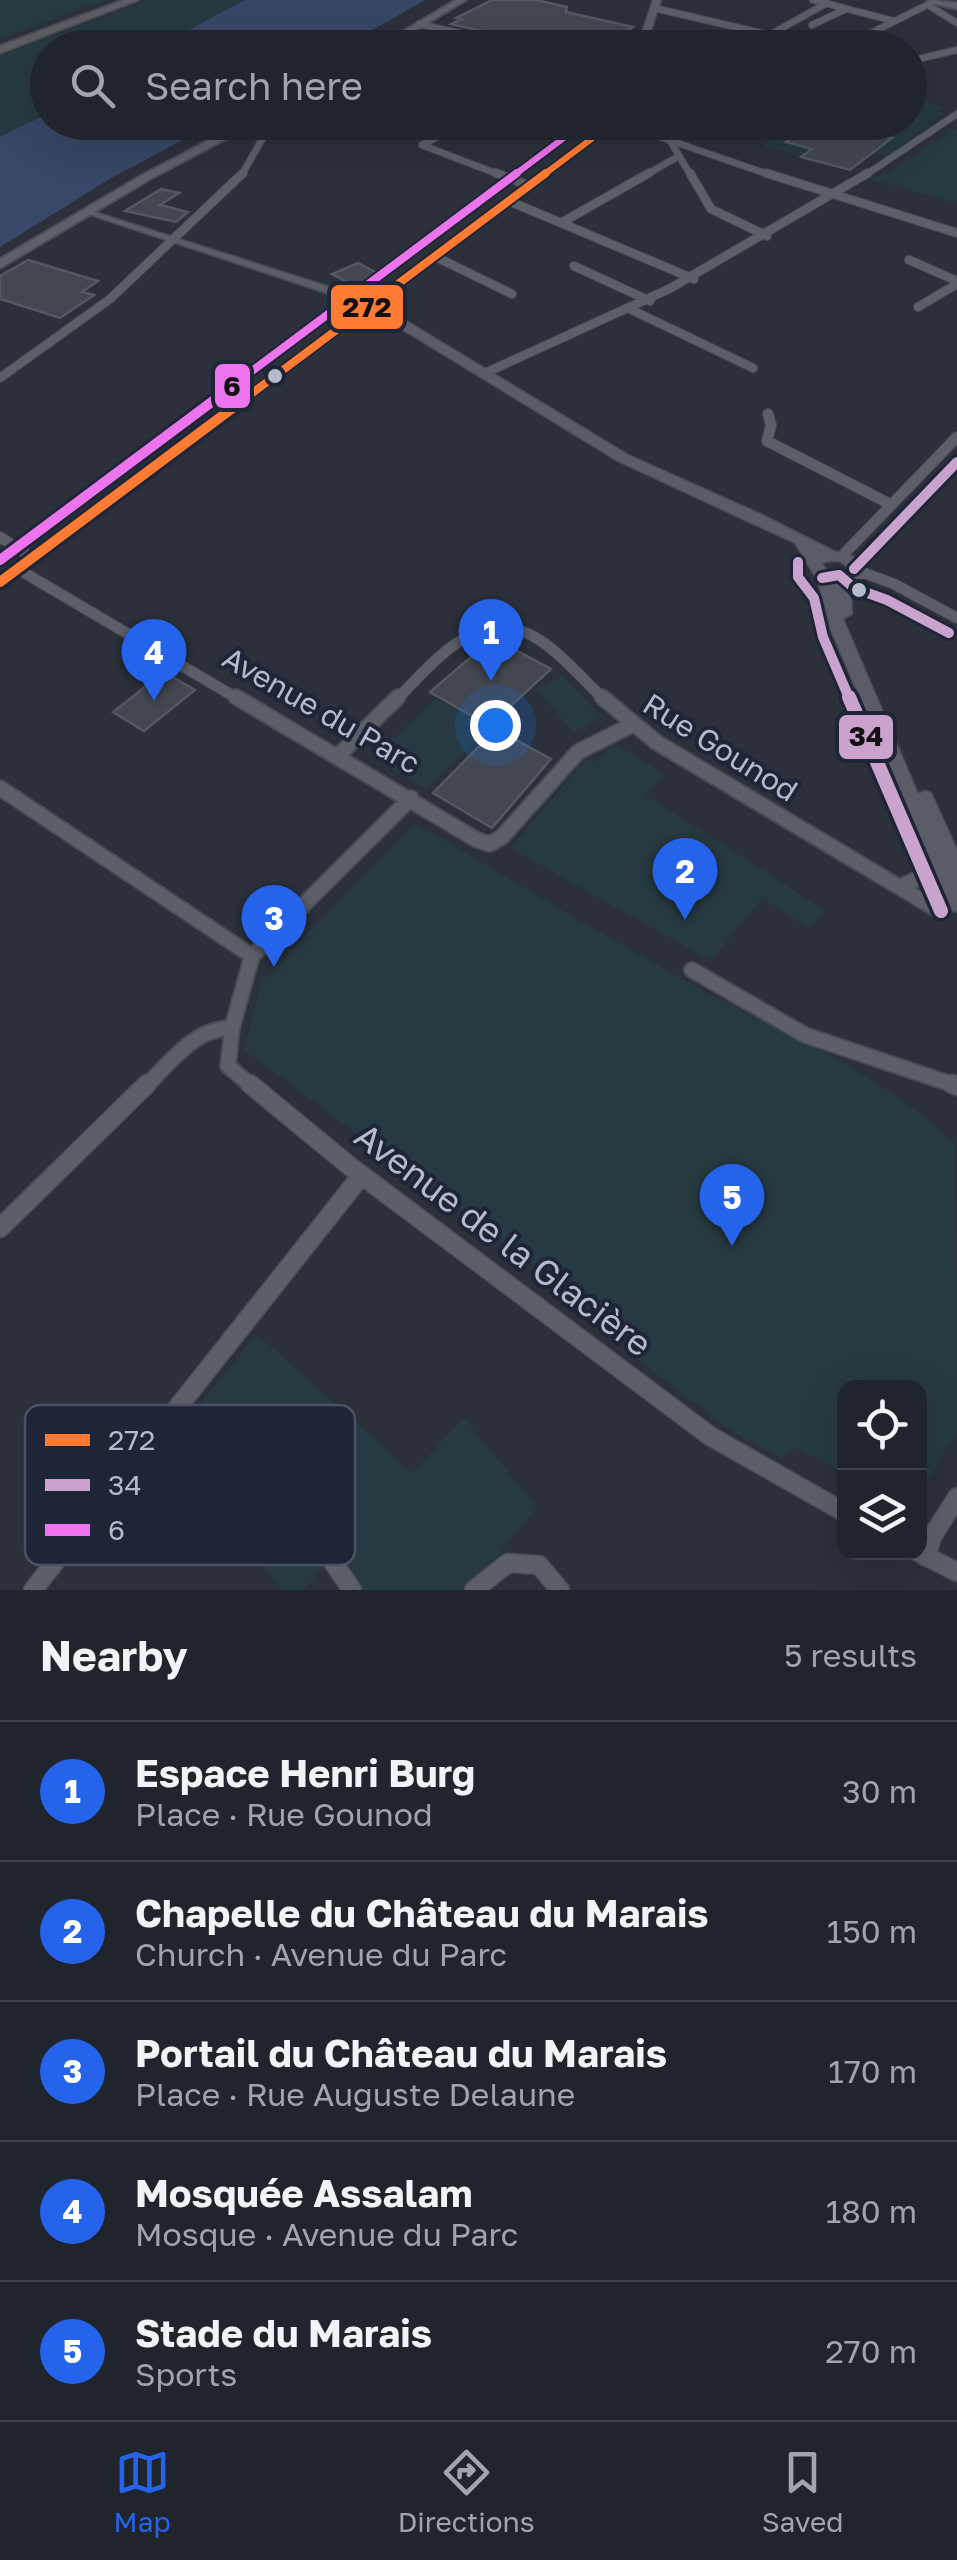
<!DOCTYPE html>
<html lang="en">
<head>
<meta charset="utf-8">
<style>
  :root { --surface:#20242c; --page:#2d3038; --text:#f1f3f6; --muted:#a2a4a9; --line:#3d4148; --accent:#2563eb }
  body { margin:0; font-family:"Golos Text",sans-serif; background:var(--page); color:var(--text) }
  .controls { position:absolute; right:30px; bottom:30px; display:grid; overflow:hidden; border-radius:20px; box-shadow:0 10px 40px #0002 }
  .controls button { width:90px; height:90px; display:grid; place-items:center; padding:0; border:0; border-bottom:2px solid var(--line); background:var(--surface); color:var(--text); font:50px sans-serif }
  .you { position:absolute; left:495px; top:725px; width:35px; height:35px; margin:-25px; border:8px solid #fff; border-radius:50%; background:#1a73e8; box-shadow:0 0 0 15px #1a73e833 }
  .badge { display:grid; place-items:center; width:65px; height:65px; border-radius:50%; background:var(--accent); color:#fff; font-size:32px; font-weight:700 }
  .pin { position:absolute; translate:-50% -82px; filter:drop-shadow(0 2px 5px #0008) }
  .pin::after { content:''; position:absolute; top:52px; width:35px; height:30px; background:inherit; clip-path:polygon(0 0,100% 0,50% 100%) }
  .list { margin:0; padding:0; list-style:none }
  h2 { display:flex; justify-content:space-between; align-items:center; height:130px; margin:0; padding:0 40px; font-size:42px }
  h2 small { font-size:32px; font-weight:400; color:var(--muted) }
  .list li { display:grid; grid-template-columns:65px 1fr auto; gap:30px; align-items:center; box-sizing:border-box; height:140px; padding:0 40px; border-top:2px solid var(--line) }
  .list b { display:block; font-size:38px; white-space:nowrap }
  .list p { margin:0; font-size:32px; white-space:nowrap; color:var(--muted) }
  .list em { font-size:32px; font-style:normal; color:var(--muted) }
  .icon { flex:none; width:55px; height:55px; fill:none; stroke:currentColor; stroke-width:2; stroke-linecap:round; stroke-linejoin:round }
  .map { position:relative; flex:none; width:957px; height:1590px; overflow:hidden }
  .search { position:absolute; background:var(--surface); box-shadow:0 10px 40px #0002; left:30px; right:30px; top:30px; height:110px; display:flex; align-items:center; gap:25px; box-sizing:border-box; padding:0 35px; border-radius:55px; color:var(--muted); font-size:38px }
  .sheet { height:830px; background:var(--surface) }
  nav { display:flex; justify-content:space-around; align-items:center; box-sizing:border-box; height:140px; border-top:2px solid var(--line); background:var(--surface); font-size:28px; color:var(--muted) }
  nav a { display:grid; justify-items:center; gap:5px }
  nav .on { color:var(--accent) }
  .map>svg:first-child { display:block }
  .green { fill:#273a41 }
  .water { fill:#384667 }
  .building { fill:#434750; stroke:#535862; stroke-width:2.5 }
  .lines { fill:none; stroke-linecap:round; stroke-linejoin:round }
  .street-far4-casing { stroke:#474b54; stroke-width:8 }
  .street-far3-casing { stroke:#474b54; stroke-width:10 }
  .street-far2-casing { stroke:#474b54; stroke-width:12 }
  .street-far1-casing { stroke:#474b54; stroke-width:18 }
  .street-casing { stroke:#474b54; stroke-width:21 }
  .secondary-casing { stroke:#474b54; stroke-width:3 }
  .primary-casing { stroke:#494d57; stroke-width:4 }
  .highway-casing { stroke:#484c56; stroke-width:4 }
  .street-far4 { stroke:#5c5f68; stroke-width:6 }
  .street-far3 { stroke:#5c5f68; stroke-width:8 }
  .street-far2 { stroke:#5c5f68; stroke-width:10 }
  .street-far1 { stroke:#5c5f68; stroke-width:14 }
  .street { stroke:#5c5f68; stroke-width:18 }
  .secondary { fill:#5a5d67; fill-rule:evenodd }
  .primary { fill:#5e616a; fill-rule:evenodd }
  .highway { fill:#5c5e62; fill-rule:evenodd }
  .bus-1-far2-casing { stroke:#1e2536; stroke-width:10 }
  .bus-1-far1-casing { stroke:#1e2536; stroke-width:12 }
  .bus-1-casing { stroke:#1e2536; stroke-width:16 }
  .bus-2-far1-casing { stroke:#1e2536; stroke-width:16 }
  .bus-2-casing { stroke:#1e2536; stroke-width:21 }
  .bus-3-far2-casing { stroke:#1e2536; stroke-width:10 }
  .bus-3-far1-casing { stroke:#1e2536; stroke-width:12 }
  .bus-3-casing { stroke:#1e2536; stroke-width:16 }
  .bus-1-far2 { stroke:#ff7b33; stroke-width:6 }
  .bus-1-far1 { stroke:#ff7b33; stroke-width:8 }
  .bus-1 { stroke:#ff7b33; stroke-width:10 }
  .bus-2-far1 { stroke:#c9a2cd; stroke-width:10 }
  .bus-2 { stroke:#c9a2cd; stroke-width:14 }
  .bus-3-far2 { stroke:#ed74ec; stroke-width:6 }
  .bus-3-far1 { stroke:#ed74ec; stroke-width:8 }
  .bus-3 { stroke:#ed74ec; stroke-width:10 }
  .bus-dot { fill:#b6bbcb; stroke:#1e2536; stroke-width:4 }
  .labels { text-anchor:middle; stroke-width:8; stroke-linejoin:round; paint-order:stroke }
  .street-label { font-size:30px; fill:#b6bbcb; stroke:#1e2536 }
  .near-street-label { font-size:35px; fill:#b6bbcb; stroke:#1e2536 }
  .key { fill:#1e2536; stroke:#4c5263; stroke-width:2.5 }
  .key-label { font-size:28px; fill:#b6bbcb }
  .line-badge { stroke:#1e2536; stroke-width:4 }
  .pale-badge-label { font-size:28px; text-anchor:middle; font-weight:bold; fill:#111 }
</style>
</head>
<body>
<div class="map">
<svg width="957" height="1590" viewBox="0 0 957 1590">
  <rect width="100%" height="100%" fill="#2b303b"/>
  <g class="green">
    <path d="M 0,0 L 106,0 L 0,39 Z"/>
    <path d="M 148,0 L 245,0 L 157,47 L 48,48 L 47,114 L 0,137 L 0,56 Z"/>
    <path d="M 921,101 L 943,107 L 938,111 L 943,113 L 888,156 L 872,152 L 850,170 L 763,146 L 773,137 L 745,129 L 759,122 L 910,122 L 910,105 L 918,107 Z"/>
    <path d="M 949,128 L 957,130 L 957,204 L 871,179 L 892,171 L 948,133 L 945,131 Z"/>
    <path d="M 563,676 L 602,718 L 574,732 L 535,689 Z"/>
    <path d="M 435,699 L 489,728 L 427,789 L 373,758 Z"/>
    <path d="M 615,743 L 665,775 L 645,795 L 825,910 L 811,930 L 762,898 L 711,961 L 510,848 L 587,758 L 601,767 L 594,761 Z"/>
    <path d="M 414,823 C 502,873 588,927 677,976 C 770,1028 877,1069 956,1144 L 957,1432 L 920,1493 L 920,1388 L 844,1388 L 844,1473 L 793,1447 L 782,1459 L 731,1431 L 636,1358 L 642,1345 L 244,1050 L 262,981 Z"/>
    <path d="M 257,1334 L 412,1473 L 464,1418 L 537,1507 L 470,1590 L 364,1590 L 338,1553 L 303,1590 L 281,1590 L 170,1441 Z"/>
  </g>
  <g class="water">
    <path d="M 245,0 L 425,0 L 343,47 L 157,47 Z"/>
    <path d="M 47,114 L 48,122 L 214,123 L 108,180 L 0,247 L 0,137 Z"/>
  </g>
  <g class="building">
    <path d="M 492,0 L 536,0 L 567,7 L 566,12 L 633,27 L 600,46 L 537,31 L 521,40 L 451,24 L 462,19 L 456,18 Z"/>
    <path d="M 812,122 L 843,122 L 892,138 L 850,170 L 801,157 L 812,149 L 786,142 Z"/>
    <path d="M 161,189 L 179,193 L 160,205 L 188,212 L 176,222 L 125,211 Z"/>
    <path d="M 28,260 L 98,281 L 82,292 L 94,295 L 60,318 L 0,299 L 0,276 Z"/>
    <path d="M 358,263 L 385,277 L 363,290 L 332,274 Z"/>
    <path d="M 493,638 L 551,669 L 489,726 L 430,692 Z"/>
    <path d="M 164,672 L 195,690 L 144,731 L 113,712 Z"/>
    <path d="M 496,729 L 551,759 L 492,828 L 433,793 Z"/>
  </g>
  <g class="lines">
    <defs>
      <g id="street-far4">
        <path d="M 813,0 L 894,21"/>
        <path d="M 928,5 L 957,23"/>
        <path d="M 654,8 L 770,35"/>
        <path d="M 419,24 L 526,48"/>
        <path d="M 812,25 L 846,9"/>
        <path d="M 746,48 L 827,3"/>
        <path d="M 841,48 L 935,1"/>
        <path d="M 910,61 L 957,50"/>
        <path d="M 466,122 L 422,145 L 503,176"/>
        <path d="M 532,122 L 593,139"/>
        <path d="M 617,122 L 773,176"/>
        <path d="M 721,122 L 744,130"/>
        <path d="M 668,137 L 691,176"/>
        <path d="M 241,176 L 272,122"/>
        <path d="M 644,176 L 679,156"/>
        <path d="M 864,176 L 957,114"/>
      </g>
      <g id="street-far3">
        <path d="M 496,173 L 530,186"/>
        <path d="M 690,173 L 711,209 L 767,236"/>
        <path d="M 766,173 L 957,233"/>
        <path d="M 509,201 L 694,279"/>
        <path d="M 561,223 L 649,173"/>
        <path d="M 436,257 L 512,294"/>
        <path d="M 909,260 L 957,281"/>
        <path d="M 574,266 L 650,301"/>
        <path d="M 918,307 L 957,284"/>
        <path d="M 632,310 L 753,368"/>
        <path d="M 483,374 L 669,289 L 868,173"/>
        <path d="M 0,378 L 110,299 L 243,173"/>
      </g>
      <g id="street-far2">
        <path d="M 768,414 L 771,425 L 767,441 L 890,504"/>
        <path d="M 0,537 L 33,558"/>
        <path d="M 841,557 L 957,437"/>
        <path d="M 18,569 L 240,700"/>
        <path d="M 859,571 L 894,584 L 957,618"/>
        <path d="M 396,700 C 434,662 481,600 541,641 C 564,656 584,681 605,700"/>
      </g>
      <g id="street-far1">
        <path d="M 236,697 L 477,840 L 490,844 L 502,837 L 578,752 L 632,725"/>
        <path d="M 602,697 L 656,742 L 936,909"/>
        <path d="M 338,756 L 398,697"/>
        <path d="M 0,788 L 252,956"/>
        <path d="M 900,887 L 941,867"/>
        <path d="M 692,970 L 805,1035 L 957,1086"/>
        <path d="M 145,1087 C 171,1062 194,1028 232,1028"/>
        <path d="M 253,1087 L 228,1066 L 232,1028 L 252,956 L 411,798"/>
      </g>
      <g id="street">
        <path d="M 250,1084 L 352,1168 L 710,1436 L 844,1512"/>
        <path d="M 952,1084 L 957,1086"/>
        <path d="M 0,1228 L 147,1084"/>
        <path d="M 918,1552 L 957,1572"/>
        <path d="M 926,1557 L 932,1537 L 957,1497"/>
        <path d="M 333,1562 L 352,1590"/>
        <path d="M 33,1590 L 361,1176"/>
        <path d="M 474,1590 L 508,1563 L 539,1565 L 560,1590"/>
      </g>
      <g id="secondary">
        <path d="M 653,0 L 661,0 L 645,48 L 637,48 Z"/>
        <path d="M 609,122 L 619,122 L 378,304 L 628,455 L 760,514 L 834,551 L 854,557 L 864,567 L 865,576 C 851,592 850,591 852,614 L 843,619 L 918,794 L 925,791 L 931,793 L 957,850 L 957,912 L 950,910 L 948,904 L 831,630 L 818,581 L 795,543 L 618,461 L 371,310 L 0,587 L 0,575 L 363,305 L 85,213 L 85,209 L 370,300 ZM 830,561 L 839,561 L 850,568 L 850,574 L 842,579 L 833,577 L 821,563 Z"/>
      </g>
      <g id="primary">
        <path d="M 456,0 L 466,0 L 386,48 L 375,48 Z"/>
        <path d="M 927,0 L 957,3 L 957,9 L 928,2 Z"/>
        <path d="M 244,122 L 258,122 L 152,178 L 0,268 L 0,259 L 144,174 Z"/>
      </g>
      <path id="highway" d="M 124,0 L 138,0 L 0,53 L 0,46 Z"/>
    </defs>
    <use href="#street-far4" class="street-far4-casing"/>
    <use href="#street-far3" class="street-far3-casing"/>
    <use href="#street-far2" class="street-far2-casing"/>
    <use href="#street-far1" class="street-far1-casing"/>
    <use href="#street" class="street-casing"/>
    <use href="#secondary" class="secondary-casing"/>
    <use href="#primary" class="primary-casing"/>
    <use href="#highway" class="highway-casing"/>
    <use href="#street-far4" class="street-far4"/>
    <use href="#street-far3" class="street-far3"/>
    <use href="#street-far2" class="street-far2"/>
    <use href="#street-far1" class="street-far1"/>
    <use href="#street" class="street"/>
    <use href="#secondary" class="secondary"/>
    <use href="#primary" class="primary"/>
    <use href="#highway" class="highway"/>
    <defs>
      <path id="bus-1-far2" d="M 542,176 L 614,122"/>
      <path id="bus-1-far1" d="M 239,403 L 546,173"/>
      <path id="bus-1" d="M 0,582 L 242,401"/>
      <g id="bus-2-far1">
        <path d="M 798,562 L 798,577 L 814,598 L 823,637 L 850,700"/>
        <path d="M 854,569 L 957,462"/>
        <path d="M 822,578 L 839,575 L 854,588 L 887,600 L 949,633"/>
      </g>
      <path id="bus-2" d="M 849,697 L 941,911"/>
      <path id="bus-3-far2" d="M 513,176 L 585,122"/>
      <path id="bus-3-far1" d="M 209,403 L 517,173"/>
      <path id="bus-3" d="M 0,560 L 213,401"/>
    </defs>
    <use href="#bus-1-far2" class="bus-1-far2-casing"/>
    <use href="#bus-1-far1" class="bus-1-far1-casing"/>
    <use href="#bus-1" class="bus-1-casing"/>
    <use href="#bus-2-far1" class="bus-2-far1-casing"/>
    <use href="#bus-2" class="bus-2-casing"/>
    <use href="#bus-3-far2" class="bus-3-far2-casing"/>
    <use href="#bus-3-far1" class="bus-3-far1-casing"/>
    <use href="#bus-3" class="bus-3-casing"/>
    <use href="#bus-1-far2" class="bus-1-far2"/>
    <use href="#bus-1-far1" class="bus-1-far1"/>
    <use href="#bus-1" class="bus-1"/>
    <use href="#bus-2-far1" class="bus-2-far1"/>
    <use href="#bus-2" class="bus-2"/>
    <use href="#bus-3-far2" class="bus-3-far2"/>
    <use href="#bus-3-far1" class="bus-3-far1"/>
    <use href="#bus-3" class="bus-3"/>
  </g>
  <g class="bus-dot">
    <circle cx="275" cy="376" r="9"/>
    <circle cx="859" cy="590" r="9"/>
  </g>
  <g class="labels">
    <g class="street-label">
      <text transform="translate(321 711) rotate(30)" y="10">Avenue du Parc</text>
      <text transform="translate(720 748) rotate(32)" y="10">Rue Gounod</text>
    </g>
    <g class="near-street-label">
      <text transform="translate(503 1240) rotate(37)" y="12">Avenue de la Glacière</text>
    </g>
  </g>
  <rect x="25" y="1405" width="330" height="160" rx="15" class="key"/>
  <rect x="45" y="1434" width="45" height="12" fill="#ff7b33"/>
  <rect x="45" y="1479" width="45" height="12" fill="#c9a2cd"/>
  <rect x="45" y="1524" width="45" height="12" fill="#ed74ec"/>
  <g class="key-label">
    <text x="108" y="1450">272</text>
    <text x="108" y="1495">34</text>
    <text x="108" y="1540">6</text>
  </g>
  <g class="line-badge">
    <rect x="329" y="283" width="76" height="48" rx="10" fill="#ff7b33"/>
    <rect x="213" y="362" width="39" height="48" rx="10" fill="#ed74ec"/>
    <rect x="837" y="713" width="58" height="48" rx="10" fill="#c9a2cd"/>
  </g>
  <g class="pale-badge-label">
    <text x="367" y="317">272</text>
    <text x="232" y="396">6</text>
    <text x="866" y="746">34</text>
  </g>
</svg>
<div class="controls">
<button><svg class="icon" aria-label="locate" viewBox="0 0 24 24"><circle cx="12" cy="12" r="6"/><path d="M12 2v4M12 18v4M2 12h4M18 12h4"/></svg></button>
<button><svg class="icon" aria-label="layers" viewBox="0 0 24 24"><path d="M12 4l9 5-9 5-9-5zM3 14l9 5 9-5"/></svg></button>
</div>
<div class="you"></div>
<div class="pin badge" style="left:491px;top:681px">1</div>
<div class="pin badge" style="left:685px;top:920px">2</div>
<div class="pin badge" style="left:274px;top:967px">3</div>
<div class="pin badge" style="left:154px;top:701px">4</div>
<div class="pin badge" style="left:732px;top:1246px">5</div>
<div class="search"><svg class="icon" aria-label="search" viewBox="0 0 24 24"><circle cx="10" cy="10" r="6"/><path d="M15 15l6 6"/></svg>Search here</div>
</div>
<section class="sheet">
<h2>Nearby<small>5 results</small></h2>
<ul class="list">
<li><span class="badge">1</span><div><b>Espace Henri Burg</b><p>Place · Rue Gounod</p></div><em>30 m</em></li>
<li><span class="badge">2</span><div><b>Chapelle du Château du Marais</b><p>Church · Avenue du Parc</p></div><em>150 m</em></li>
<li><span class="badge">3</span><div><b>Portail du Château du Marais</b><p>Place · Rue Auguste Delaune</p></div><em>170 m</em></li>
<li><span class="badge">4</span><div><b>Mosquée Assalam</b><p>Mosque · Avenue du Parc</p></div><em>180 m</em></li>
<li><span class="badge">5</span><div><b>Stade du Marais</b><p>Sports</p></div><em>270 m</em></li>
</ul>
</section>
<nav>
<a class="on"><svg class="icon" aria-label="map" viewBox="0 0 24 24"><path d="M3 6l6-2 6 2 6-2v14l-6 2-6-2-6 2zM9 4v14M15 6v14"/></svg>Map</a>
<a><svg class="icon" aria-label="directions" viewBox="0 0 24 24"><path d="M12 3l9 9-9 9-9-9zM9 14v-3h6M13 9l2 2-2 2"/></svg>Directions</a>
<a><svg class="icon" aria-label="saved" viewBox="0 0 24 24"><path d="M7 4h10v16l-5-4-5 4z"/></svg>Saved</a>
</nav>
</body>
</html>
